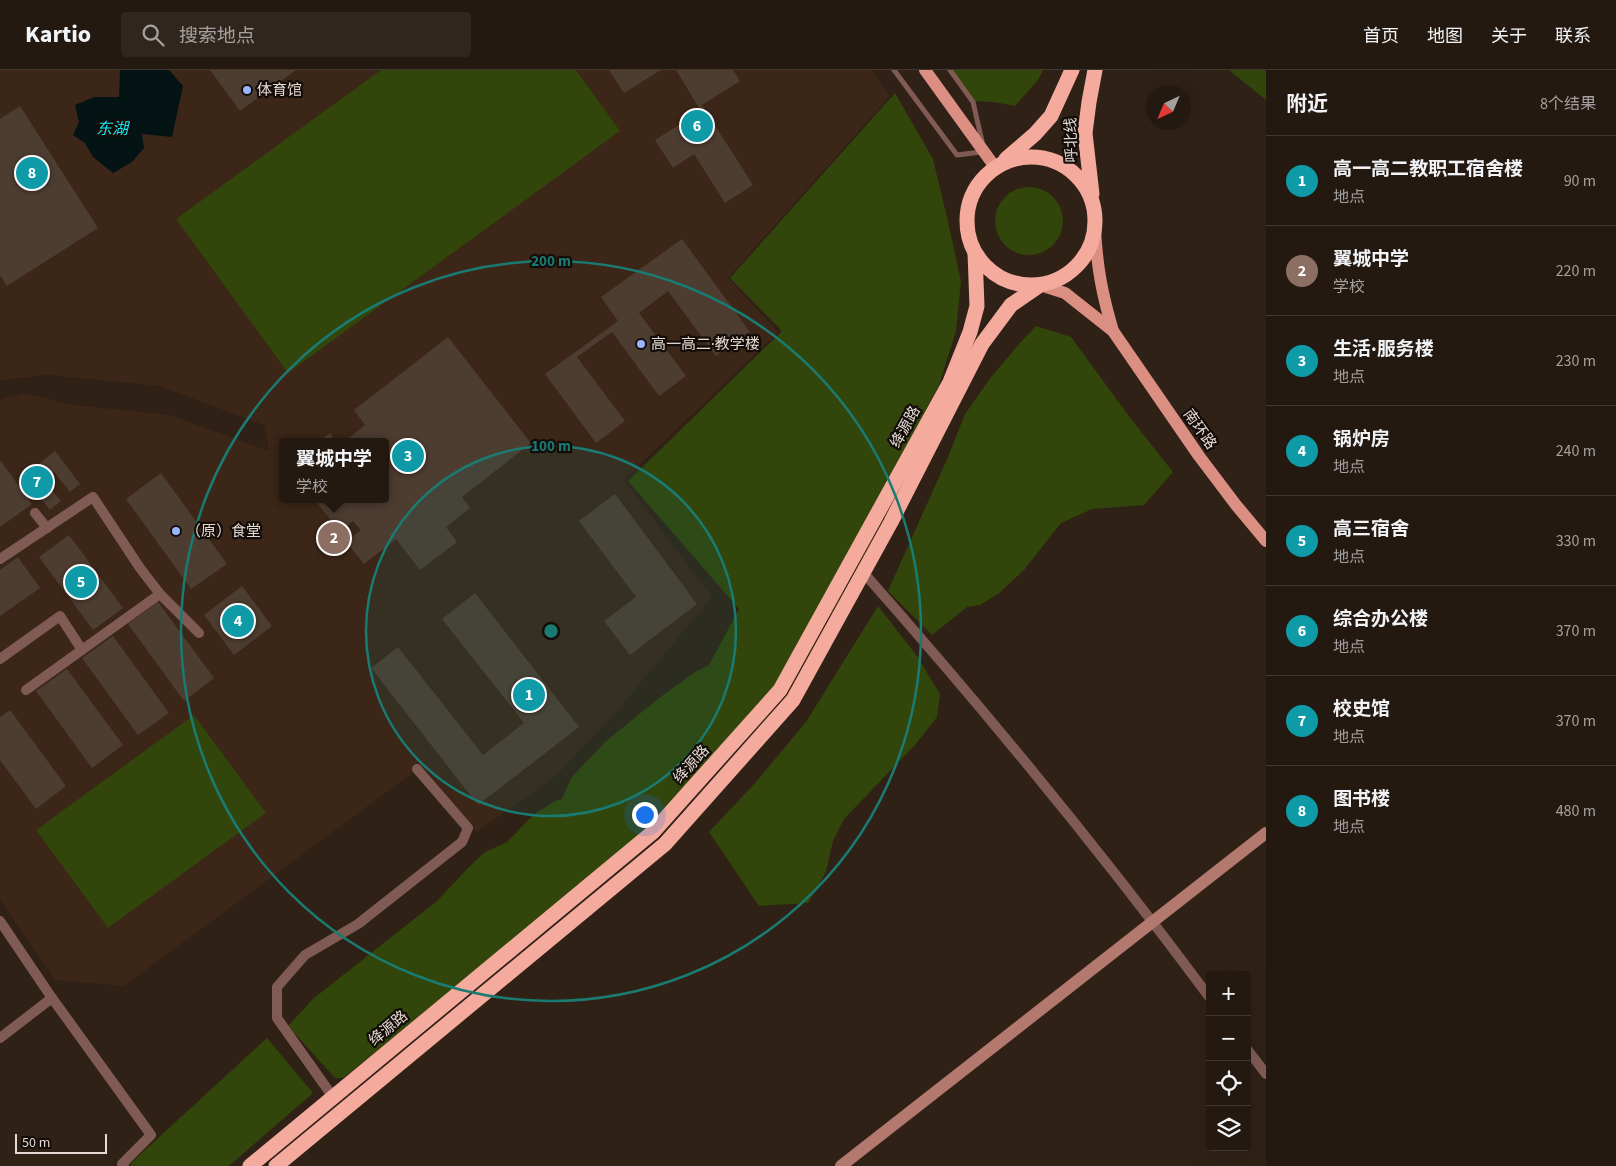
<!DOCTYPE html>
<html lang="zh">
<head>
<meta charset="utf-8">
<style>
  :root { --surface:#241910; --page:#30261e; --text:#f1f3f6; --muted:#a3a09f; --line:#413830; --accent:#97b6fd }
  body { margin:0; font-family:"Source Sans 3","Noto Sans SC",sans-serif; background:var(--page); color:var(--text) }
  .controls { position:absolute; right:15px; bottom:15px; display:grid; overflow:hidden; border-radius:5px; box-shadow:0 5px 20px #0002 }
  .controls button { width:45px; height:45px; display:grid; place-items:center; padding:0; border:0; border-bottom:1px solid var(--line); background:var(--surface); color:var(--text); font:25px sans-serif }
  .compass { position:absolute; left:1146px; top:15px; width:45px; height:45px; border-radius:50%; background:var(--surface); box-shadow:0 5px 20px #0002; rotate:224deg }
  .scale { position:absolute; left:15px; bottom:12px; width:92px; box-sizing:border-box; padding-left:5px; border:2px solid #e5dad3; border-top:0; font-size:14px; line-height:18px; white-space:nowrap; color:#e5dad3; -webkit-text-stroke:4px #130c08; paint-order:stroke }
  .you { position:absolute; left:644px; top:744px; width:18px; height:18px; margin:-12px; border:4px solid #fff; border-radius:50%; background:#1a73e8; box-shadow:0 0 0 8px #1a73e833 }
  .badge { display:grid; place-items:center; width:32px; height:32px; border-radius:50%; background:var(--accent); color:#fff; font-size:16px; font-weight:700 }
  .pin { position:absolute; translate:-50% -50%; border:2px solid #fff; box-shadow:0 1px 5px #0006 }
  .popup { position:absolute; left:279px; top:368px; width:110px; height:65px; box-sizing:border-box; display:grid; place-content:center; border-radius:5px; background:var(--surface); filter:drop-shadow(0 1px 4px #0005); font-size:16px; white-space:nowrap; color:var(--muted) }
  .popup b { font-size:19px; color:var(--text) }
  .popup::after { content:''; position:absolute; left:50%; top:100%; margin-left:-10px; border:10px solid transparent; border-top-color:var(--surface) }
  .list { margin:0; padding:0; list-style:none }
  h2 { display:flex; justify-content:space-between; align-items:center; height:65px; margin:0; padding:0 20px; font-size:21px }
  h2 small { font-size:16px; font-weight:400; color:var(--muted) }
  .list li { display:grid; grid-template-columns:32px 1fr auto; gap:15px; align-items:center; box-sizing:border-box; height:90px; padding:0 20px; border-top:1px solid var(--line) }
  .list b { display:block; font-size:19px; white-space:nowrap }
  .list p { margin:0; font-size:16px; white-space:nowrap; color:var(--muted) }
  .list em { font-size:16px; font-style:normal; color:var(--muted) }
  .icon { flex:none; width:28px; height:28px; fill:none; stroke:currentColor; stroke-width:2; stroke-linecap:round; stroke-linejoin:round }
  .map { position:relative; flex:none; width:1266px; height:1096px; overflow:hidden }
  header { display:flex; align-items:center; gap:30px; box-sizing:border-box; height:70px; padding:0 25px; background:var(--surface); border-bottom:1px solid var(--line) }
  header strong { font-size:24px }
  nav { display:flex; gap:28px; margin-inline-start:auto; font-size:18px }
  .search { width:350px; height:45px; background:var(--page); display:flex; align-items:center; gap:12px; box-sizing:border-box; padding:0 18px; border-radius:5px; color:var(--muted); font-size:19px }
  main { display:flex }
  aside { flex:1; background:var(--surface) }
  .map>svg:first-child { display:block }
  .built { fill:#3b2617; fill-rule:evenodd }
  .green { fill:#32450b }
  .water { fill:#041314 }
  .building { fill:#4d3c30 }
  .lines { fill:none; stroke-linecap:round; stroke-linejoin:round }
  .lane { stroke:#805b54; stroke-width:5 }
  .street { stroke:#805b54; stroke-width:10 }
  .secondary { stroke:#b3796e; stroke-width:12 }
  .primary { stroke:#db8f82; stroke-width:12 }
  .highway { stroke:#f4aa9d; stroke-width:15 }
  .ring { fill:none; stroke:#1a7b73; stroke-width:2.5 }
  .poi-dot { fill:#97b6fd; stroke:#130c08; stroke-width:2 }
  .labels { text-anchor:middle; stroke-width:4.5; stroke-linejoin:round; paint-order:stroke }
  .poi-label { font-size:15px; fill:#e5dad3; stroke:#130c08; text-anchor:start }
  .street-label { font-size:15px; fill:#e5dad3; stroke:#130c08 }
  .water-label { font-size:16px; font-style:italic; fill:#19e8f1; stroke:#130c08 }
  .centre { fill:#1a7b73; stroke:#130c08; stroke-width:2.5 }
  .ring-label { font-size:15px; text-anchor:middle; font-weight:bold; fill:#1a7b73; stroke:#130c08; stroke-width:4.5; stroke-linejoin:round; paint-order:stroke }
</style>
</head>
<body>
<header>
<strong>Kartio</strong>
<div class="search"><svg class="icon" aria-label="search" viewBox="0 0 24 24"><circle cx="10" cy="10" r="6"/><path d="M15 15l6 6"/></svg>搜索地点</div>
<nav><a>首页</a><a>地图</a><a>关于</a><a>联系</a></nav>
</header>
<main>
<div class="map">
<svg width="1266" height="1096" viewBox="0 0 1266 1096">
  <rect width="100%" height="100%" fill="#302116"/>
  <path class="built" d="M 0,0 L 872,0 L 890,26 L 728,208 L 778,262 L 624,410 L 712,527 L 612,647 L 556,706 L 476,762 L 422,696 L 124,916 L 55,910 L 0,830 L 0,330 L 24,323 L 74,335 L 170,345 L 269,381 L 264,355 L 160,316 L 48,305 L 0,310 ZM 283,372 L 385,372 L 385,429 L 283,429 Z"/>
  <g class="green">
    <path d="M 381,0 L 576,0 L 620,61 L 288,303 L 176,149 Z"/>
    <path d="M 950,0 L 1043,0 L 1038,10 L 1015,36 L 994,32 L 972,31 Z"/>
    <path d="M 1229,0 L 1266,0 L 1266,30 Z"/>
    <path d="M 895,23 L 933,89 L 948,152 L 961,211 L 956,261 L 939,315 L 862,461 L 794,586 L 758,638 L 646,760 L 511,874 L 343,1008 L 335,1008 L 288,956 L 314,928 L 437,831 L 469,797 L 485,782 L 507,772 L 533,745 L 555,731 L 562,729 L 571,708 L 604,673 L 659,628 L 695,602 L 709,595 L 739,539 L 628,411 L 782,261 L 730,208 Z"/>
    <circle cx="1029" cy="151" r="34"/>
    <path d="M 1036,256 L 1071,267 L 1131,349 L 1173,402 L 1144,435 L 1092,439 L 1061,453 L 1024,500 L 998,524 L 980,535 L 967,537 L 932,565 L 888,521 L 948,387 L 965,344 L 991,307 L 1019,274 Z"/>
    <path d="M 878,536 L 917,586 L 940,624 L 937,647 L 915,675 L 844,749 L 833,771 L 826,802 L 808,833 L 759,836 L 709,762 L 756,712 L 806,652 Z"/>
    <path d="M 194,645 L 266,743 L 108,858 L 36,760 Z"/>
    <path d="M 267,968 L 313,1023 L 229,1096 L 131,1096 L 130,1094 Z"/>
  </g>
  <path class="water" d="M 120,0 L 169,0 L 183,16 L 172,67 L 142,64 L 144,78 L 132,92 L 113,103 L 93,87 L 85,73 L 73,65 L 79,52 L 75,35 L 94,27 L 119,27 Z"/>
  <g class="building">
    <path d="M 210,0 L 296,0 L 240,41 Z"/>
    <path d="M 609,0 L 661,0 L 624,23 Z"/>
    <path d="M 676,0 L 733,0 L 740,11 L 702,35 L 753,115 L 725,133 L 694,84 L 673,98 L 655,70 L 701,41 Z"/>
    <path d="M 20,36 L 98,158 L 7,216 L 0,205 L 0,49 Z"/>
    <path d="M 682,169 L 750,262 L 716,286 L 668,221 L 639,243 L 686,306 L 659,326 L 612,262 L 577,287 L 625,351 L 596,373 L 545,304 L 618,251 L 601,227 Z"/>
    <path d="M 448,267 L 531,373 L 462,427 L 470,438 L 446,457 L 457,472 L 420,500 L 396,469 L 364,494 L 346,472 L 361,460 L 353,451 L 340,462 L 314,429 L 385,429 L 385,372 L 344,372 L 365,355 L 354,340 Z"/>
    <path d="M 330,363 L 336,372 L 319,372 Z"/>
    <path d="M 55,381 L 80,414 L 70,422 L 54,402 L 44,410 L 61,431 L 50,440 L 23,406 Z"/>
    <path d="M 0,390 L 32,434 L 0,457 Z"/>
    <path d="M 161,403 L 227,494 L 191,519 L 126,429 Z"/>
    <path d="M 615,424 L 697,534 L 630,585 L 604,551 L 636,527 L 579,451 Z"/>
    <path d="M 69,465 L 123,538 L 93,560 L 39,487 Z"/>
    <path d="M 18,487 L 40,518 L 0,546 L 0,500 Z"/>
    <path d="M 242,516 L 272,556 L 234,585 L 204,545 Z"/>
    <path d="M 475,523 L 579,657 L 478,735 L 371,598 L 398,577 L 483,685 L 524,653 L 442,549 Z"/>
    <path d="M 158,532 L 214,608 L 184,631 L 128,554 Z"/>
    <path d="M 113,566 L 169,643 L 138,665 L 82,588 Z"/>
    <path d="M 67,599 L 123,675 L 92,698 L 36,621 Z"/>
    <path d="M 10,640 L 66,716 L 36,739 L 0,690 L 0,647 Z"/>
  </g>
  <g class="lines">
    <g class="lane">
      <path d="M 894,0 L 957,85 L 981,82"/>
      <path d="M 950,0 L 973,32 L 982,71"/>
    </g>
    <g class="street">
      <path d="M 35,443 L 47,458"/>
      <path d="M 0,489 L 93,427 L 140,498 L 160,524 L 199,563"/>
      <path d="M 863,502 C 984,639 1101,781 1210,928"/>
      <path d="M 0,589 L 60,546 L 82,580"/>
      <path d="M 26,620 L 160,524"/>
      <path d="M 0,851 L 52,928"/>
      <path d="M 0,968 L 52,928 L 151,1065 L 122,1094 L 124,1096"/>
      <path d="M 1247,979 L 1266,1004"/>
      <path d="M 333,1027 L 277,948 L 277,917 L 305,885 L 358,854 L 462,772 L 468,758 L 417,699"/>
    </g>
    <path class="secondary" d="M 841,1096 L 1266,763"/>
    <g class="primary">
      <path d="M 925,0 L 995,97"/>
      <path d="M 1095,159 C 1097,197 1102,224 1113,261"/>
      <path d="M 1040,215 L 1065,223 L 1113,261 L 1199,386 L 1236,435 L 1266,471"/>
    </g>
    <g class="highway">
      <circle cx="1031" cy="151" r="64"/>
      <path d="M 1006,89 L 1035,64 L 1051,46 L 1072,0"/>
      <path d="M 1092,124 L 1085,63 L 1089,32 L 1095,0"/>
      <path d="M 250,1096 L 653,762 L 780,620 L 950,312 L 970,262 L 977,236 L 975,183"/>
      <path d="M 276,1096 L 665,774 L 793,630 L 891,452 L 982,274 L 1011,235 L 1040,215"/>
    </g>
  </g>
  <circle cx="551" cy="561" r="185" fill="#1a7b73" fill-opacity=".12"/>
  <g class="ring">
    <circle cx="551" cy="561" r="185"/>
    <circle cx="551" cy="561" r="370"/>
  </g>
  <g class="poi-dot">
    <circle cx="247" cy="20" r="5"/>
    <circle cx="641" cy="274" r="5"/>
    <circle cx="176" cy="461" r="5"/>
  </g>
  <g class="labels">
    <g class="poi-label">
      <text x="257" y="25">体育馆</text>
      <text x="651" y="279">高一高二·教学楼</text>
      <text x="186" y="466">（原）食堂</text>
    </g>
    <g class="street-label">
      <text transform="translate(1071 70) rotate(-91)" y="5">呼北线</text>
      <text transform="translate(905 357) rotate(-61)" y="5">绛源路</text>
      <text transform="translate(1200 359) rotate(55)" y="5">南环路</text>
      <text transform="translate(691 694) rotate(-48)" y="5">绛源路</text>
      <text transform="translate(388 958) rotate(-40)" y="5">绛源路</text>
    </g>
    <g class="water-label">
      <text x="112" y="64">东湖</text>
    </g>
  </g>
  <circle cx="551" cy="561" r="8" class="centre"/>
  <g class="ring-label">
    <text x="551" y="196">200 m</text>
    <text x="551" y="381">100 m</text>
  </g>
</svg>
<div class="controls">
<button>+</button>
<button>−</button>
<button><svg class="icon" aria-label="locate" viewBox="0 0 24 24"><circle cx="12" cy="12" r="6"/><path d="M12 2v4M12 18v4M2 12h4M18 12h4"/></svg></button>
<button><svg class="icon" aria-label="layers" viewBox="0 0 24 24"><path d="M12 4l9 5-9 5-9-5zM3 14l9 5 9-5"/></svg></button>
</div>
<svg class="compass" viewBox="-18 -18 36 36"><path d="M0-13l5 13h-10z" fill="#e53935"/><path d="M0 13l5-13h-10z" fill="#a3a09f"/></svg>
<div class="scale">50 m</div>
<div class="you"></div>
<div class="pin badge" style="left:529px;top:625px;background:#0f9aa8">1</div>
<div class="pin badge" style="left:334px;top:468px;background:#8d6e63">2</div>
<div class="popup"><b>翼城中学</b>学校</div>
<div class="pin badge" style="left:408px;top:386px;background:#0f9aa8">3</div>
<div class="pin badge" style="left:238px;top:551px;background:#0f9aa8">4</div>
<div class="pin badge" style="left:81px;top:512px;background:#0f9aa8">5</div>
<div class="pin badge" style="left:697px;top:56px;background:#0f9aa8">6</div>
<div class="pin badge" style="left:37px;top:412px;background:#0f9aa8">7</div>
<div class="pin badge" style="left:32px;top:103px;background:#0f9aa8">8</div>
</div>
<aside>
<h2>附近<small>8个结果</small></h2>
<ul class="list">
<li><span class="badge" style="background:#0f9aa8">1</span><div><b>高一高二教职工宿舍楼</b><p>地点</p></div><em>90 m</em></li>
<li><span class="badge" style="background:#8d6e63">2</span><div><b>翼城中学</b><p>学校</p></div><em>220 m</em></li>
<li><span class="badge" style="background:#0f9aa8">3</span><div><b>生活·服务楼</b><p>地点</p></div><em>230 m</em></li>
<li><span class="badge" style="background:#0f9aa8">4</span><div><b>锅炉房</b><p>地点</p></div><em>240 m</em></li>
<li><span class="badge" style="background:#0f9aa8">5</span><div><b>高三宿舍</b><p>地点</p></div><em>330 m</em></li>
<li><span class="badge" style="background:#0f9aa8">6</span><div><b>综合办公楼</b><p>地点</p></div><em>370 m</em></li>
<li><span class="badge" style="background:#0f9aa8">7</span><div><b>校史馆</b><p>地点</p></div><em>370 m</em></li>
<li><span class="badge" style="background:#0f9aa8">8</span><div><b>图书楼</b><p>地点</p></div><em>480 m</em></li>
</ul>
</aside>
</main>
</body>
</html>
